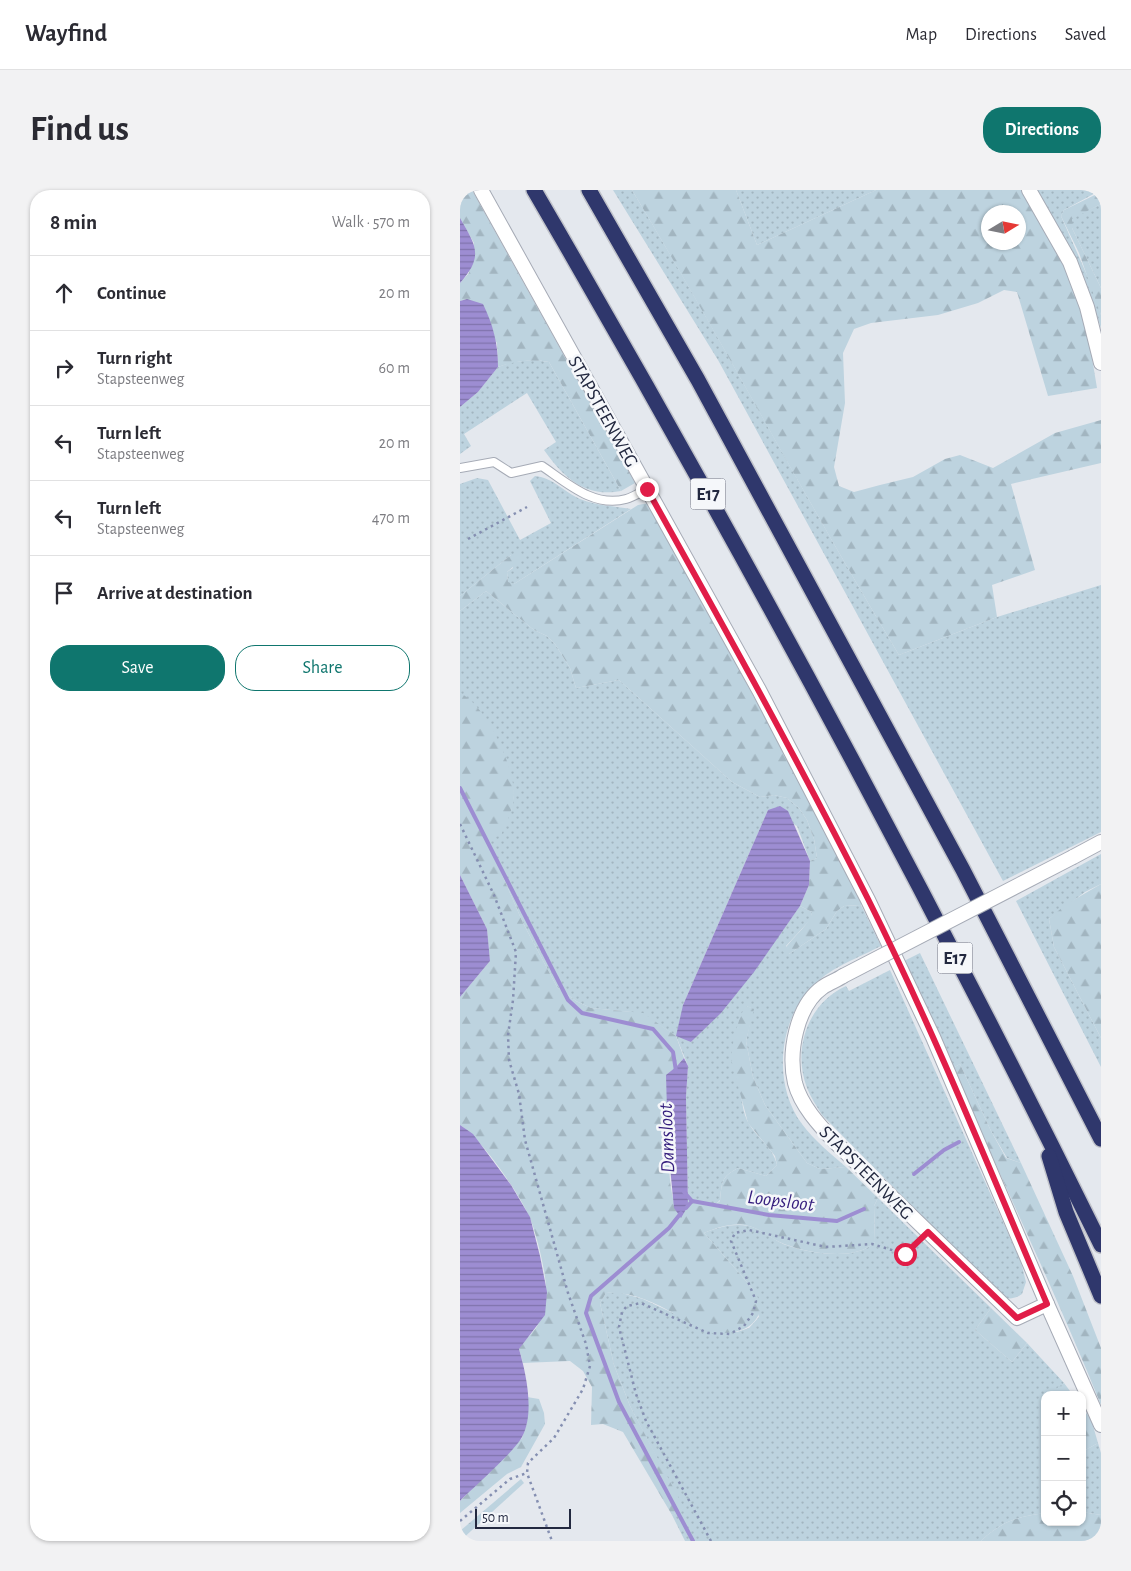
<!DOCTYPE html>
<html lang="en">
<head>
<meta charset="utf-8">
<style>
  :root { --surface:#fff; --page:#f2f2f3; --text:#2b2b33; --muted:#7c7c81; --line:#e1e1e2; --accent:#0f766e }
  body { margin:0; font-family:"Alegreya Sans",sans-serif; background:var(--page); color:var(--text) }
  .controls { position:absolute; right:15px; bottom:15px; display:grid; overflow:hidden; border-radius:10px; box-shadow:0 1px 4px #0004 }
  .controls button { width:45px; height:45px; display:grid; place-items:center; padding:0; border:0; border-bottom:1px solid var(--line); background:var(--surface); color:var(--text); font:25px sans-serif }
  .compass { position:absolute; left:521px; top:15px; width:45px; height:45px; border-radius:50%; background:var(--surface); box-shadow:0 1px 4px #0004; rotate:80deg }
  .scale { position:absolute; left:15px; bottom:12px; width:96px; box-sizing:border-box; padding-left:5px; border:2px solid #232940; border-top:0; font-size:14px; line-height:18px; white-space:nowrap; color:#232940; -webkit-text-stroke:4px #f5f7fa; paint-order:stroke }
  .stop { position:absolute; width:15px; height:15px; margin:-11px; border:4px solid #e11d48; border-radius:50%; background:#fff }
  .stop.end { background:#e11d48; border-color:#fff; box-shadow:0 1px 5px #0008 }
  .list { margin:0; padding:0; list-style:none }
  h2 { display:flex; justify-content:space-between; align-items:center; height:65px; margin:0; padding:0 20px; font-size:21px }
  h2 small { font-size:16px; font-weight:400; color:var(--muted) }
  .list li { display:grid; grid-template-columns:32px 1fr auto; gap:15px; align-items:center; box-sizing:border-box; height:75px; padding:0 20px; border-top:1px solid var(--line) }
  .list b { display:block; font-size:19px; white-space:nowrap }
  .list p { margin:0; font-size:16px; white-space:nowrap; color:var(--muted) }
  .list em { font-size:16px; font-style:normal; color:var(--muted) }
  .actions { display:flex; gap:10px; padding:15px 20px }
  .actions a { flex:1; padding:11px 0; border:1px solid var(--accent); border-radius:20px; text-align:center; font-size:18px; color:var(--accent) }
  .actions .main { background:var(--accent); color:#fff }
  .icon { flex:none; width:28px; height:28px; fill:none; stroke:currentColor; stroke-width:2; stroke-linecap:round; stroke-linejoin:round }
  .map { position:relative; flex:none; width:641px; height:1351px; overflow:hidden; border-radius:20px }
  header { display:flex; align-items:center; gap:30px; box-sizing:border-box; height:70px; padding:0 25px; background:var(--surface); border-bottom:1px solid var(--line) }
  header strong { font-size:24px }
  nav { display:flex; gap:28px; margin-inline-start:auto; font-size:18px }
  .intro { display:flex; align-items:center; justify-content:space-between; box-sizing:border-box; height:120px; padding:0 30px }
  h1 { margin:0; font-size:35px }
  .button { padding:12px 22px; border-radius:20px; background:var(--accent); color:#fff; font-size:18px; font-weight:700 }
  main { display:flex; gap:30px; padding:0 30px }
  aside { flex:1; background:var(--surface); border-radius:20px; box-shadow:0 1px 4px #0004 }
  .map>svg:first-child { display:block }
  .grass { fill:url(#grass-dots) }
  .forest { fill:url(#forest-firs); fill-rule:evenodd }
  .water { fill:url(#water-rules) }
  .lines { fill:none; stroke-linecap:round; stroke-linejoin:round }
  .stream { stroke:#9d8dd2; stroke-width:4 }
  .service-casing { stroke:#a6abb6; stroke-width:10 }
  .minor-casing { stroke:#a6abb6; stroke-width:16 }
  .tertiary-casing { stroke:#a6abb6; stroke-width:16 }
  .motorway-casing { stroke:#c1c3ca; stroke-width:18 }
  .path { stroke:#858fb1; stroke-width:2.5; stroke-dasharray:2.5 4; stroke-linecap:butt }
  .service { stroke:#fff; stroke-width:8 }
  .minor { stroke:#fff; stroke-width:14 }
  .tertiary { stroke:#fff; stroke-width:14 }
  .motorway { stroke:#2f376c; stroke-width:15 }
  .tertiary-bridge-casing { stroke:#a6abb6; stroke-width:16; stroke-linecap:butt }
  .tertiary-bridge { stroke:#fff; stroke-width:14 }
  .route { stroke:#e11d48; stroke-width:6 }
  .labels { text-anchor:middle; stroke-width:5; stroke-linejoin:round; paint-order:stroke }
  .shield { fill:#f5f7fa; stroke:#626778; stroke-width:1 }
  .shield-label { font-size:18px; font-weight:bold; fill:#232940 }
  .street-label { font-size:19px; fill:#232940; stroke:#f5f7fa }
  .water-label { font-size:20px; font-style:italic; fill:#341d7d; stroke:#f5f7fa }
</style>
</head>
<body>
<header>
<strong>Wayfind</strong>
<nav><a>Map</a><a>Directions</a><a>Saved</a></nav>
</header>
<div class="intro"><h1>Find us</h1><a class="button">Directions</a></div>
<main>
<aside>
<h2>8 min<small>Walk · 570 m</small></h2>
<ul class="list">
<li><svg class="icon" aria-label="ahead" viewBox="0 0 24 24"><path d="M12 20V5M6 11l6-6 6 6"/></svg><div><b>Continue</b></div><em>20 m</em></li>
<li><svg class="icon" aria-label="right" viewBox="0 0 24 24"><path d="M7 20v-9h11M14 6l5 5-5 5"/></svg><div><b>Turn right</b><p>Stapsteenweg</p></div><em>60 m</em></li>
<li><svg class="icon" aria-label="left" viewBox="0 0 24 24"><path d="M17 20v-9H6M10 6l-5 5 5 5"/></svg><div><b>Turn left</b><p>Stapsteenweg</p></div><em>20 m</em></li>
<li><svg class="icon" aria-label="left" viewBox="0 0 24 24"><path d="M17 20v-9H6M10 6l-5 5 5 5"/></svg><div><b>Turn left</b><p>Stapsteenweg</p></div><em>470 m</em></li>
<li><svg class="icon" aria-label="arrive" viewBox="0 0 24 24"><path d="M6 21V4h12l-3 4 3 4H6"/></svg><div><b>Arrive at destination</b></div></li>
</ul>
<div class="actions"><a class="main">Save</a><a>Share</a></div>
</aside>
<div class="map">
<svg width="641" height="1351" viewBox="0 0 641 1351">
  <defs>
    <pattern id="grass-dots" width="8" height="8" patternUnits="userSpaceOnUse" patternTransform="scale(1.25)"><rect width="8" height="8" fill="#bdd3df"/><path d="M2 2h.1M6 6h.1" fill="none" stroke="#a2b5c0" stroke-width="1.8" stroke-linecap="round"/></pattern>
    <pattern id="forest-firs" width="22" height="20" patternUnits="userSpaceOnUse" patternTransform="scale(1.25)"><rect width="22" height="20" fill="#bdd3df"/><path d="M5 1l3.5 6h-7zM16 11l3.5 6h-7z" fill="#a2b5c0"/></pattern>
    <pattern id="water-rules" width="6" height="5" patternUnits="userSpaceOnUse" patternTransform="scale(1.25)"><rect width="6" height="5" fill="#9d8dd2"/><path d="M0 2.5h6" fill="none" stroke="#8073ac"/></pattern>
  </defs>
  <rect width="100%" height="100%" fill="#e4e8ee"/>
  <g class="grass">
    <path d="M 153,0 L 172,0 C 264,153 347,312 439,465 L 537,427 L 641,395 L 641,642 L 543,691 L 258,170 Z"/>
    <path d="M 276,0 L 416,0 L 297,55 Z"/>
    <path d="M 574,0 L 641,0 L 604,20 L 601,26 L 634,101 L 641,125 L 641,138 L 623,85 Z"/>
    <path d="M 641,14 L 641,98 L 612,38 L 612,28 Z"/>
    <path d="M 75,170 L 89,172 L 161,301 C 125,308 103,287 84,260 L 96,252 L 67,203 L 4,244 L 11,256 L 0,264 L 0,217 L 18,202 L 38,177 L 52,172 Z"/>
    <path d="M 75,286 C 94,288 104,302 120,309 C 137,316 154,316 171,319 L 54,394 L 48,393 L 47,382 L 53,378 L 51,365 L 0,406 L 0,294 L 17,288 L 28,290 L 60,350 L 91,333 L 70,291 Z"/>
    <path d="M 26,401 L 74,440 L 87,446 L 95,454 L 110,478 L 116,498 L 159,490 L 272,592 L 300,607 L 314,605 L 327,608 L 339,618 L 347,630 L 354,649 L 357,668 L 350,671 L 337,636 L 308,620 L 223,815 L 231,852 C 273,811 306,764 340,716 L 352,722 L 351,729 L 326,756 L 329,764 L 366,739 L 377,721 L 384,716 L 401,715 L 421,756 C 400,767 372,777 355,794 C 318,828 312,894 342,934 C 354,950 371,964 386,977 L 360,979 L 347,973 L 305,915 L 293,887 L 286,851 L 293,819 L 287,816 C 285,848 273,907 289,934 C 298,949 313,957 317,975 L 306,986 L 278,978 C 261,987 262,992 260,1010 L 254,1016 L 228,1016 L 226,907 L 228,876 L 216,846 L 201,836 L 171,822 L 131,818 L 116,811 L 97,797 L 63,733 L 27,650 L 51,621 L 54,605 L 51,589 L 0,503 L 0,421 Z"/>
    <path d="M 641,664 L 641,694 L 625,702 L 589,729 L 594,757 L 641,848 L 641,877 L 556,711 Z"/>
    <path d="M 460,763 L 561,973 L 547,968 L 531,941 L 500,874 L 493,878 L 444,771 Z"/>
    <path d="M 430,780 L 561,1072 L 566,1092 L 562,1104 C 553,1110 547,1110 539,1104 L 362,925 C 357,917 351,908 347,898 C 332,859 348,813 386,796 L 389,801 Z"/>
    <path d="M 418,1008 L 531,1118 L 515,1140 L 552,1172 L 567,1153 L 604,1193 L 590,1205 L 585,1205 L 585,1323 C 557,1327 542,1331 521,1351 L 225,1351 L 212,1325 L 223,1318 L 170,1216 L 154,1175 L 140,1113 L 146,1103 L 158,1102 L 183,1109 L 213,1123 L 277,1142 L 289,1138 L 299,1127 L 293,1099 L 244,1043 C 259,1037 273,1033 289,1036 C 301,1039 312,1049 323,1054 C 348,1063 395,1072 415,1052 L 414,1016 Z"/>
    <path d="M 638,1253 L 641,1263 L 641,1325 L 622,1322 L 622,1262 Z"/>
  </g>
  <g class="forest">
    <path d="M 0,0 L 12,0 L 175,293 L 161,301 L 89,172 C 72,169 55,171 38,177 L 37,153 L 7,109 L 0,111 L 0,93 L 9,83 L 14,53 L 0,28 Z"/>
    <path d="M 172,0 L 276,0 L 297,55 L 416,0 L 562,0 L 604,73 L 626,132 L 637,198 L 588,206 L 557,102 L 544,100 L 518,113 L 478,125 L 411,133 L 394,139 L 383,163 L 385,213 L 374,277 L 379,296 L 394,302 L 420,295 L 453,287 L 485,269 L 500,265 L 533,278 L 595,243 L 641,230 L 641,273 L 551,294 L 575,380 L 532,395 L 537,427 L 439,465 C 347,312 264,154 172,0 ZM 528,22 L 558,22 L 558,52 L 528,52 Z"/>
    <path d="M 641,2 L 641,14 L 612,29 L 612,38 L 641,98 L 641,125 L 619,63 L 601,26 L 604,20 Z"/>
    <path d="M 189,313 L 328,570 L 401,711 L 401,715 L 384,716 L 377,721 L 366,739 L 329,764 L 323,762 C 329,750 351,734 352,722 L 340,716 L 349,695 L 350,671 L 357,668 L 354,649 L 347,630 L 339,618 L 327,608 L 314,605 L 300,607 L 272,592 L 159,490 L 116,498 L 110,478 L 95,454 L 87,446 L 74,440 L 26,401 L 0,421 L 0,406 L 51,365 L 59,364 L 60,371 L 47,382 L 48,392 L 54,394 L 178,315 Z"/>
    <path d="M 0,503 C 27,516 54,576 54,605 C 54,619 46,633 41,645 L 27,650 L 63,733 L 97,797 L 116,811 L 131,818 L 183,823 L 216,846 L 224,868 L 216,877 C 212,914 200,997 221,1027 L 228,1016 L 254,1016 L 260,1011 C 262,992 261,987 278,978 L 306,986 L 317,975 L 315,966 L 288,933 L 271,869 L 274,847 L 281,824 L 287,816 L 294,819 L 286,851 L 293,887 L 305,915 L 347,973 L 360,979 L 386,977 L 418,1008 L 414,1016 L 415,1052 C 395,1072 348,1063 324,1054 C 312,1050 301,1039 289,1036 C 273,1032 259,1037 244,1043 L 293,1099 L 302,1115 C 297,1136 284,1142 263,1143 C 257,1143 250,1144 244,1141 C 234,1138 224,1129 215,1124 C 194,1112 170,1101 146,1103 L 140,1113 L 154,1175 L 170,1216 L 224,1318 L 212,1325 L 163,1242 L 143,1234 L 131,1235 L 132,1197 L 123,1181 L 110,1171 L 63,1173 L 59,1159 C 64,1150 70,1146 76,1138 C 81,1131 86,1110 86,1101 C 87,1086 76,1041 69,1026 C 57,1000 23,951 0,935 L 0,807 L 30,771 L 27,739 L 0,685 Z"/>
    <path d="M 641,694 L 641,848 L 594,757 L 589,729 L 605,715 Z"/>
    <path d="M 500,874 L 531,941 L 546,968 L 561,973 L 613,1086 L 641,1158 L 641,1215 C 595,1101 542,991 493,878 Z"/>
    <path d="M 531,1118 L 567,1153 L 552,1172 L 515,1140 Z"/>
    <path d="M 604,1193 L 613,1205 L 590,1205 L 589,1204 Z"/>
    <path d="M 67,1207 L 79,1209 L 84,1223 L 85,1234 L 61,1277 L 47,1284 L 0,1323 L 0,1311 L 62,1248 L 67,1233 Z"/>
    <path d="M 622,1218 L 631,1229 L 638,1253 L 622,1262 Z"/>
    <path d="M 61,1289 L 64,1293 L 0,1351 L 0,1341 Z"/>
    <path d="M 622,1322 L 641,1325 L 641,1351 L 521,1351 C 542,1331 557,1327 585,1323 L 585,1332 L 622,1332 Z"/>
  </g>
  <g class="water">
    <path d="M 0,28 C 16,56 24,66 0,93 Z"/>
    <path d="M 7,109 L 23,114 C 33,135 38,153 38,177 L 18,202 L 0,217 L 0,111 Z"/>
    <path d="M 320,616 L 328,621 L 350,671 L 349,695 L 340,716 L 294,782 L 261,823 L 231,852 L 216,846 L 223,815 L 308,620 Z"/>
    <path d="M 0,685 L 27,739 L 30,771 L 0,807 Z"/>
    <path d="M 224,868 L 228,876 L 226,907 L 228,1016 L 221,1028 L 214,1018 L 208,956 L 206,885 L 216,877 Z"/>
    <path d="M 0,935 L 13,944 L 51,995 L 70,1027 L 80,1066 L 87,1102 L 85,1125 L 59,1159 C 66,1183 75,1223 62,1247 C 54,1262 14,1297 0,1311 Z"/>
  </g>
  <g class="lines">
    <g class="stream">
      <path d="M 0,598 L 108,810 L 122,823 L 193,839 L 213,862 L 216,881"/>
      <path d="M 454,984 L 484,960 L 499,952"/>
      <path d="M 224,1002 L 232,1011 L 226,1018"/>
      <path d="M 232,1011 L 309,1025 L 377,1031 L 404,1019"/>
      <path d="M 221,1023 L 209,1038 L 131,1106 L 126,1123 L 159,1212 L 233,1351"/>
    </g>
    <defs>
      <path id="service" d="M 0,278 L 34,272 L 51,283 L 82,276 C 107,293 134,318 166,309 C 173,307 181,302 187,299"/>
      <g id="minor">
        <path d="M 569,0 L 610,72 L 627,117 L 641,173"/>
        <path d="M 587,1114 L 641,1235"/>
      </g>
      <g id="tertiary">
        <path d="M 21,0 L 299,500 L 408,710 L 473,847 L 587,1114 L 557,1128 L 376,953 C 360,936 341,916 335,893 C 328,863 336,816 363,797 C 369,793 377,790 383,786"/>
        <path d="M 613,667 L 641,652"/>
      </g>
      <g id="motorway">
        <path d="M 74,0 C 275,345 465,697 641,1055"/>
        <path d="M 129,0 L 238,190 L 503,680 L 641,949"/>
        <path d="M 589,966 L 606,1022 L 641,1106"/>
      </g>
    </defs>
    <use href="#service" class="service-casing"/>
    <use href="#minor" class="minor-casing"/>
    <use href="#tertiary" class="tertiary-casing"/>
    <use href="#motorway" class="motorway-casing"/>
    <g class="path">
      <path d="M 8,349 L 67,317"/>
      <path d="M 0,634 L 34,705 L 56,762 L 53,810 L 48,845 L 49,870 L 59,904 L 65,950 L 108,1103 L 126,1154 L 130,1176 L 123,1199 L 94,1248 L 68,1273 L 67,1283 L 92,1351"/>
      <path d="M 0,1331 L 50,1289 L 67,1283"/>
      <path d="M 251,1351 L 186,1231 L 176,1204 L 159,1137 L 162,1122 L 167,1116 L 181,1113 L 248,1143 L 270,1144 L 284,1136 L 293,1123 L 296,1111 L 271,1051 L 275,1043 L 289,1040 L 366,1057 L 412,1054 L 445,1064 L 459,1050"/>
    </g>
    <use href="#service" class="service"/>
    <use href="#minor" class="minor"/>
    <use href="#tertiary" class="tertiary"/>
    <use href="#motorway" class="motorway"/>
    <defs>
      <path id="tertiary-bridge" d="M 383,786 L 613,667"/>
    </defs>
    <use href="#tertiary-bridge" class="tertiary-bridge-casing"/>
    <use href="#tertiary-bridge" class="tertiary-bridge"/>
  </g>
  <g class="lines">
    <path class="route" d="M 187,299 C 263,435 338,570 408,709 C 474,841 529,978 587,1114 L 557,1128 L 468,1042 L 445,1064"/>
  </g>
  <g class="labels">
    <g class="shield">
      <rect x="230.5" y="288.5" width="35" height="31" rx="4"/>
      <rect x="477.5" y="752.5" width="35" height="31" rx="4"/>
    </g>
    <g class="shield-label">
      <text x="248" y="310">E17</text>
      <text x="495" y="774">E17</text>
    </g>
    <g class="street-label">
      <text transform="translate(144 221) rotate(61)" y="7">STAPSTEENWEG</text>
      <text transform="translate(407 982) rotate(45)" y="7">STAPSTEENWEG</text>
    </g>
    <g class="water-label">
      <text transform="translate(206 948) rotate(-92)" y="7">Damsloot</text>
      <text transform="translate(321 1010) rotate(7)" y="7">Loopsloot</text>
    </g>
  </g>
</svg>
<div class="controls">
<button>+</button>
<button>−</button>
<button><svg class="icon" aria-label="locate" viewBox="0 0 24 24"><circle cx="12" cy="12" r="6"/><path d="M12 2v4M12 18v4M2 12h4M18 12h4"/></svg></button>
</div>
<svg class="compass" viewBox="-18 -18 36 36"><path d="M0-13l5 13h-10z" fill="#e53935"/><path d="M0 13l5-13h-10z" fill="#7c7c81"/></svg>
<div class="scale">50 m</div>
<div class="stop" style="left:445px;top:1064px"></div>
<div class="stop end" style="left:187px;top:299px"></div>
</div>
</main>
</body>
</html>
